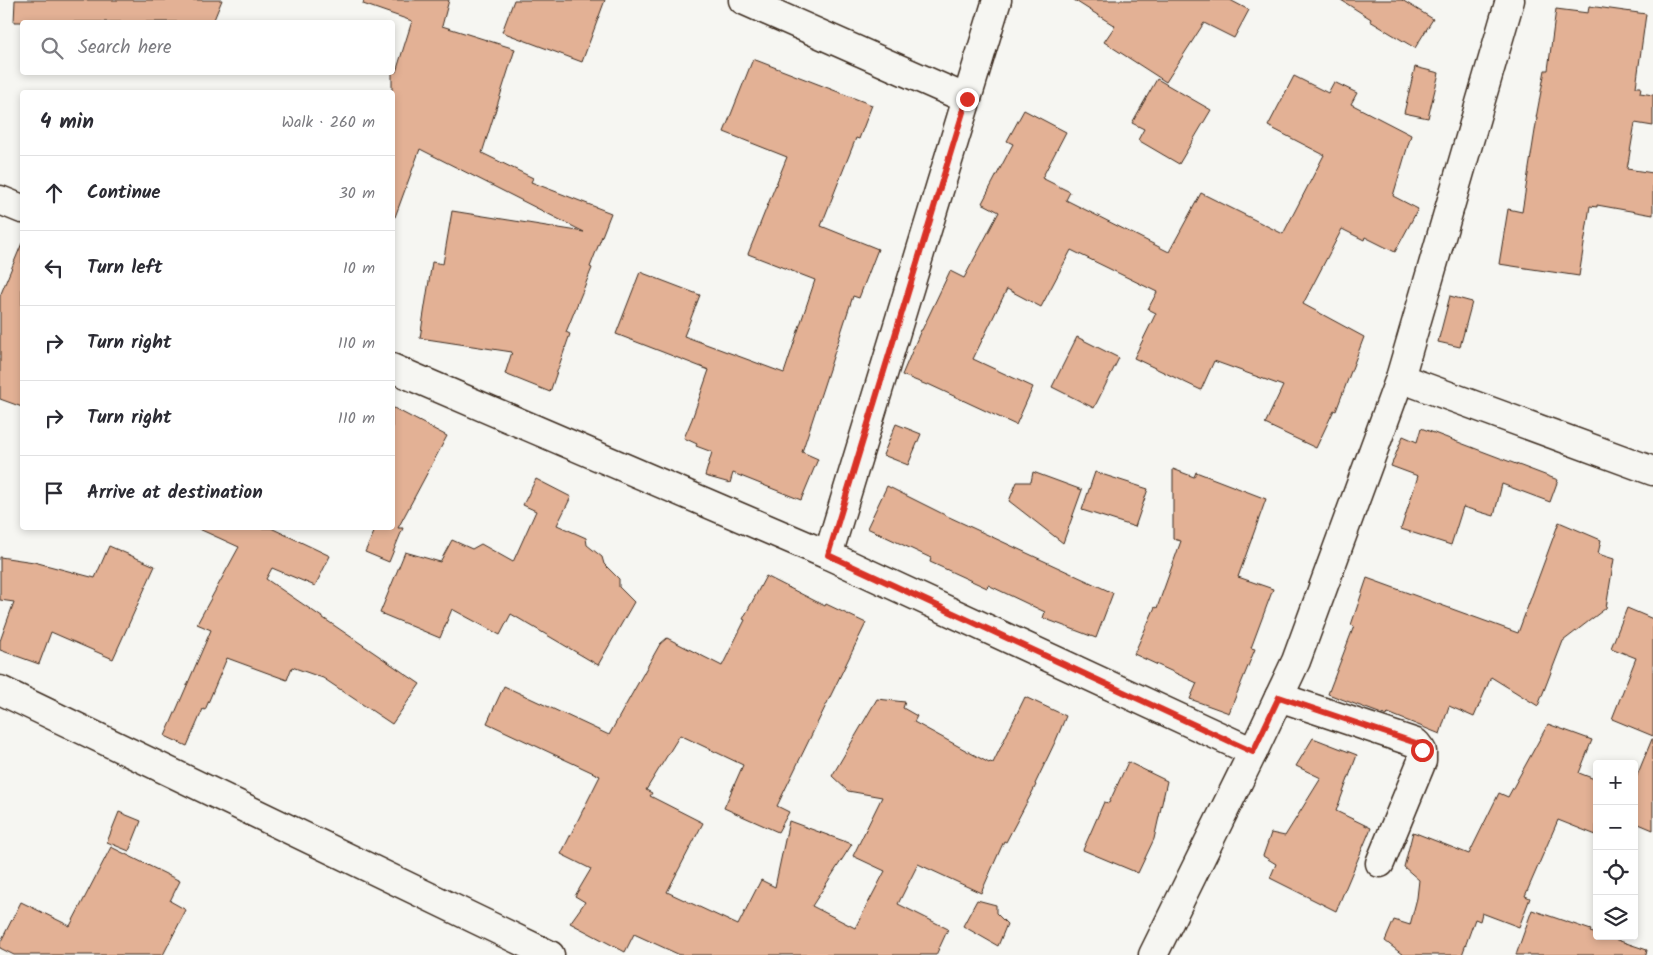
<!DOCTYPE html>
<html lang="en">
<head>
<meta charset="utf-8">
<style>
  :root { --surface:#fff; --page:#f7f7f7; --text:#2b2b33; --muted:#7c7c81; --line:#e1e1e2 }
  body { margin:0; font-family:Kalam,sans-serif; background:var(--page); color:var(--text) }
  .controls { position:absolute; right:15px; bottom:15px; display:grid; overflow:hidden; border-radius:5px; box-shadow:0 2px 8px #0003 }
  .controls button { width:45px; height:45px; display:grid; place-items:center; padding:0; border:0; border-bottom:1px solid var(--line); background:var(--surface); color:var(--text); font:25px sans-serif }
  .stop { position:absolute; width:15px; height:15px; margin:-11px; border:4px solid #d93025; border-radius:50%; background:#fff }
  .stop.end { background:#d93025; border-color:#fff; box-shadow:0 1px 5px #0008 }
  .list { margin:0; padding:0; list-style:none }
  h2 { display:flex; justify-content:space-between; align-items:center; height:65px; margin:0; padding:0 20px; font-size:21px }
  h2 small { font-size:16px; font-weight:400; color:var(--muted) }
  .list li { display:grid; grid-template-columns:32px 1fr auto; gap:15px; align-items:center; box-sizing:border-box; height:75px; padding:0 20px; border-top:1px solid var(--line) }
  .list b { display:block; font-size:19px; white-space:nowrap }
  .list em { font-size:16px; font-style:normal; color:var(--muted) }
  .icon { flex:none; width:28px; height:28px; fill:none; stroke:currentColor; stroke-width:2; stroke-linecap:round; stroke-linejoin:round }
  .map { position:relative; flex:none; width:1653px; height:955px; overflow:hidden }
  .search { position:absolute; background:var(--surface); box-shadow:0 2px 8px #0003; left:20px; top:20px; width:375px; height:55px; display:flex; align-items:center; gap:12px; box-sizing:border-box; padding:0 18px; border-radius:5px; color:var(--muted); font-size:19px }
  .panel { position:absolute; background:var(--surface); box-shadow:0 2px 8px #0003; left:20px; top:90px; width:375px; height:440px; border-radius:5px }
  .map>svg:first-child { display:block }
  .building { fill:#e3b195; stroke:#3b2a1e }
  .lines { fill:none; stroke-linecap:round; stroke-linejoin:round }
  .minor-casing { stroke:#3b2a1e; stroke-width:31 }
  .minor { stroke:#f6f6f2; stroke-width:28 }
  .route { stroke:#d93025; stroke-width:6 }
</style>
</head>
<body>
<div class="map">
<svg width="1653" height="955" viewBox="0 0 1653 955">
  <rect width="100%" height="100%" fill="#f6f6f2"/>
  <filter id="ink" filterUnits="userSpaceOnUse"><feTurbulence type="fractalNoise" baseFrequency=".02" numOctaves="2"/><feDisplacementMap in="SourceGraphic" scale="10" xChannelSelector="R" yChannelSelector="G"/><feConvolveMatrix kernelMatrix="1 2 1 2 8 2 1 2 1" color-interpolation-filters="sRGB"/></filter>
  <g filter="url(#ink)">
    <g class="building">
      <path d="M 15,0 L 222,0 L 213,22 L 14,22 Z"/>
      <path d="M 364,0 L 449,0 L 442,26 L 515,49 L 482,153 L 533,178 L 531,182 L 611,213 L 590,267 L 592,268 L 566,332 L 570,334 L 550,392 L 505,374 L 512,352 L 420,338 L 432,262 L 443,264 L 452,211 L 584,232 L 420,149 L 395,217 L 392,217 L 392,72 L 396,72 L 412,21 L 363,4 Z"/>
      <path d="M 514,0 L 605,0 L 582,62 L 502,32 Z"/>
      <path d="M 1074,0 L 1230,0 L 1249,10 L 1234,38 L 1204,23 L 1166,82 L 1104,42 L 1115,26 Z"/>
      <path d="M 1341,0 L 1402,0 L 1433,19 L 1415,48 L 1370,21 L 1371,19 Z"/>
      <path d="M 1589,6 L 1646,14 L 1636,87 L 1641,87 L 1640,93 L 1653,95 L 1653,126 L 1635,123 L 1627,169 L 1653,173 L 1653,215 L 1597,205 L 1597,207 L 1590,206 L 1579,276 L 1499,264 L 1508,209 L 1522,212 L 1537,118 L 1536,118 L 1545,70 L 1548,70 L 1556,9 L 1588,13 Z"/>
      <path d="M 753,59 L 872,105 L 859,139 L 856,138 L 821,226 L 878,249 L 859,298 L 853,296 L 802,452 L 818,459 L 801,500 L 733,473 L 730,483 L 705,476 L 712,452 L 696,446 L 697,444 L 684,438 L 692,419 L 709,370 L 616,334 L 640,272 L 700,295 L 684,336 L 784,373 L 815,280 L 748,254 L 787,157 L 724,132 Z"/>
      <path d="M 1415,67 L 1439,73 L 1428,118 L 1404,113 Z"/>
      <path d="M 1294,76 L 1328,93 L 1334,82 L 1357,93 L 1351,104 L 1411,135 L 1393,196 L 1418,209 L 1395,252 L 1365,237 L 1364,240 L 1342,229 L 1303,304 L 1364,337 L 1336,411 L 1334,410 L 1316,448 L 1265,424 L 1283,386 L 1214,361 L 1201,390 L 1134,358 L 1156,313 L 1148,309 L 1157,292 L 1071,250 L 1041,307 L 1007,289 L 973,359 L 1033,387 L 1016,425 L 928,384 L 927,385 L 902,375 L 921,330 L 922,330 L 950,271 L 964,278 L 999,212 L 982,203 L 1013,144 L 1007,141 L 1024,110 L 1066,132 L 1042,178 L 1070,192 L 1066,200 L 1169,252 L 1201,193 L 1283,234 L 1324,155 L 1268,126 Z"/>
      <path d="M 1157,79 L 1211,110 L 1179,164 L 1138,140 L 1144,129 L 1132,123 Z"/>
      <path d="M 22,243 L 22,407 L 0,399 L 0,296 Z"/>
      <path d="M 1450,296 L 1472,302 L 1460,347 L 1438,342 Z"/>
      <path d="M 1077,337 L 1119,358 L 1094,408 L 1052,387 Z"/>
      <path d="M 392,407 L 447,436 L 398,528 L 403,528 L 389,562 L 365,552 L 376,528 L 392,528 Z"/>
      <path d="M 896,424 L 921,434 L 908,465 L 883,455 Z"/>
      <path d="M 1421,428 L 1558,480 L 1550,502 L 1502,484 L 1494,516 L 1463,507 L 1451,545 L 1401,529 L 1418,476 L 1391,466 L 1403,436 L 1417,442 Z"/>
      <path d="M 1173,469 L 1194,477 L 1196,472 L 1266,499 L 1238,577 L 1273,589 L 1251,648 L 1255,649 L 1229,713 L 1190,699 L 1197,683 L 1134,654 L 1155,607 L 1157,608 L 1181,541 L 1173,539 Z"/>
      <path d="M 1033,472 L 1082,490 L 1063,543 L 1009,501 L 1017,482 L 1031,482 Z"/>
      <path d="M 1095,472 L 1148,489 L 1135,527 L 1082,510 Z"/>
      <path d="M 536,479 L 571,497 L 557,525 L 586,538 L 587,545 L 602,557 L 604,564 L 619,579 L 619,587 L 634,602 L 598,665 L 511,614 L 500,635 L 452,609 L 440,638 L 380,613 L 405,552 L 440,562 L 452,540 L 472,549 L 481,544 L 513,562 L 536,511 L 523,505 Z"/>
      <path d="M 887,486 L 947,516 L 1113,593 L 1096,638 L 1043,618 L 1045,612 L 988,585 L 987,588 L 930,562 L 931,558 L 867,528 Z"/>
      <path d="M 1559,522 L 1601,540 L 1598,554 L 1614,559 L 1606,608 L 1563,641 L 1538,706 L 1491,677 L 1474,717 L 1449,706 L 1440,734 L 1388,713 L 1387,716 L 1328,694 L 1354,626 L 1351,625 L 1367,578 L 1518,633 Z"/>
      <path d="M 197,528 L 271,528 L 330,556 L 315,586 L 272,568 L 266,579 L 420,684 L 392,724 L 323,678 L 292,667 L 287,680 L 227,658 L 205,710 L 203,709 L 187,746 L 165,736 L 211,630 L 197,624 L 239,547 Z"/>
      <path d="M 109,546 L 155,566 L 113,659 L 51,632 L 39,664 L 0,650 L 0,641 L 14,602 L 0,600 L 0,557 L 34,562 L 95,578 Z"/>
      <path d="M 766,576 L 825,606 L 826,604 L 866,623 L 777,806 L 789,812 L 778,832 L 724,808 L 743,765 L 680,735 L 646,790 L 652,793 L 650,796 L 703,823 L 667,892 L 738,925 L 761,880 L 775,887 L 789,821 L 852,844 L 812,906 L 855,928 L 885,871 L 853,856 L 882,797 L 848,791 L 832,776 L 877,699 L 905,702 L 903,708 L 917,716 L 914,722 L 989,763 L 990,762 L 993,763 L 1025,697 L 1066,716 L 1056,740 L 1035,784 L 1036,785 L 1006,842 L 1004,841 L 981,893 L 918,864 L 898,904 L 948,929 L 936,955 L 680,955 L 634,934 L 625,952 L 570,923 L 585,902 L 575,896 L 591,869 L 561,854 L 600,776 L 487,723 L 504,686 L 609,735 L 660,644 L 667,638 L 722,666 L 745,620 L 743,619 Z"/>
      <path d="M 1627,608 L 1653,619 L 1653,736 L 1612,719 L 1636,658 L 1611,648 Z"/>
      <path d="M 1548,724 L 1592,740 L 1579,773 L 1597,780 L 1596,835 L 1558,820 L 1525,896 L 1530,898 L 1519,927 L 1482,913 L 1480,921 L 1475,919 L 1462,955 L 1403,955 L 1385,941 L 1394,920 L 1410,925 L 1417,898 L 1419,880 L 1404,867 L 1413,832 L 1469,854 L 1499,793 L 1508,797 Z"/>
      <path d="M 1313,738 L 1357,755 L 1336,811 L 1371,828 L 1336,911 L 1270,878 L 1276,864 L 1263,856 L 1271,833 L 1285,836 L 1321,778 L 1296,766 Z"/>
      <path d="M 1652,739 L 1653,739 L 1653,830 L 1634,822 L 1634,783 Z"/>
      <path d="M 1128,762 L 1167,781 L 1154,839 L 1138,873 L 1083,850 L 1104,802 L 1109,803 Z"/>
      <path d="M 119,812 L 141,821 L 129,851 L 107,842 Z"/>
      <path d="M 111,847 L 180,881 L 170,901 L 186,910 L 163,955 L 14,955 L 0,948 L 0,943 L 21,902 L 70,926 Z"/>
      <path d="M 977,900 L 996,905 L 996,913 L 1007,924 L 998,946 L 963,926 Z"/>
      <path d="M 1532,910 L 1591,930 L 1590,932 L 1597,934 L 1597,936 L 1605,936 L 1647,950 L 1646,955 L 1516,955 Z"/>
    </g>
    <g class="lines">
      <defs>
        <g id="minor">
          <path d="M 743,0 L 967,99"/>
          <path d="M 0,200 L 22,209"/>
          <path d="M 392,368 L 828,555 L 1253,752"/>
          <path d="M 1400,378 L 1653,471"/>
          <path d="M 828,555 L 997,0"/>
          <path d="M 0,690 L 550,955"/>
          <path d="M 1279,697 L 1416,743 L 1422,751 L 1422,761 L 1380,863"/>
          <path d="M 1153,955 L 1253,752 L 1296,661 L 1400,378 L 1510,0"/>
        </g>
      </defs>
      <use href="#minor" class="minor-casing"/>
      <use href="#minor" class="minor"/>
    </g>
  </g>
  <g class="lines" filter="url(#ink)">
    <path class="route" d="M 967,99 L 828,555 L 1253,752 L 1279,697 L 1416,743 L 1422,750"/>
  </g>
</svg>
<div class="controls">
<button>+</button>
<button>−</button>
<button><svg class="icon" aria-label="locate" viewBox="0 0 24 24"><circle cx="12" cy="12" r="6"/><path d="M12 2v4M12 18v4M2 12h4M18 12h4"/></svg></button>
<button><svg class="icon" aria-label="layers" viewBox="0 0 24 24"><path d="M12 4l9 5-9 5-9-5zM3 14l9 5 9-5"/></svg></button>
</div>
<div class="stop" style="left:1422px;top:750px"></div>
<div class="stop end" style="left:967px;top:99px"></div>
<div class="search"><svg class="icon" aria-label="search" viewBox="0 0 24 24"><circle cx="10" cy="10" r="6"/><path d="M15 15l6 6"/></svg>Search here</div>
<section class="panel">
<h2>4 min<small>Walk · 260 m</small></h2>
<ul class="list">
<li><svg class="icon" aria-label="ahead" viewBox="0 0 24 24"><path d="M12 20V5M6 11l6-6 6 6"/></svg><div><b>Continue</b></div><em>30 m</em></li>
<li><svg class="icon" aria-label="left" viewBox="0 0 24 24"><path d="M17 20v-9H6M10 6l-5 5 5 5"/></svg><div><b>Turn left</b></div><em>10 m</em></li>
<li><svg class="icon" aria-label="right" viewBox="0 0 24 24"><path d="M7 20v-9h11M14 6l5 5-5 5"/></svg><div><b>Turn right</b></div><em>110 m</em></li>
<li><svg class="icon" aria-label="right" viewBox="0 0 24 24"><path d="M7 20v-9h11M14 6l5 5-5 5"/></svg><div><b>Turn right</b></div><em>110 m</em></li>
<li><svg class="icon" aria-label="arrive" viewBox="0 0 24 24"><path d="M6 21V4h12l-3 4 3 4H6"/></svg><div><b>Arrive at destination</b></div></li>
</ul>
</section>
</div>
</body>
</html>
